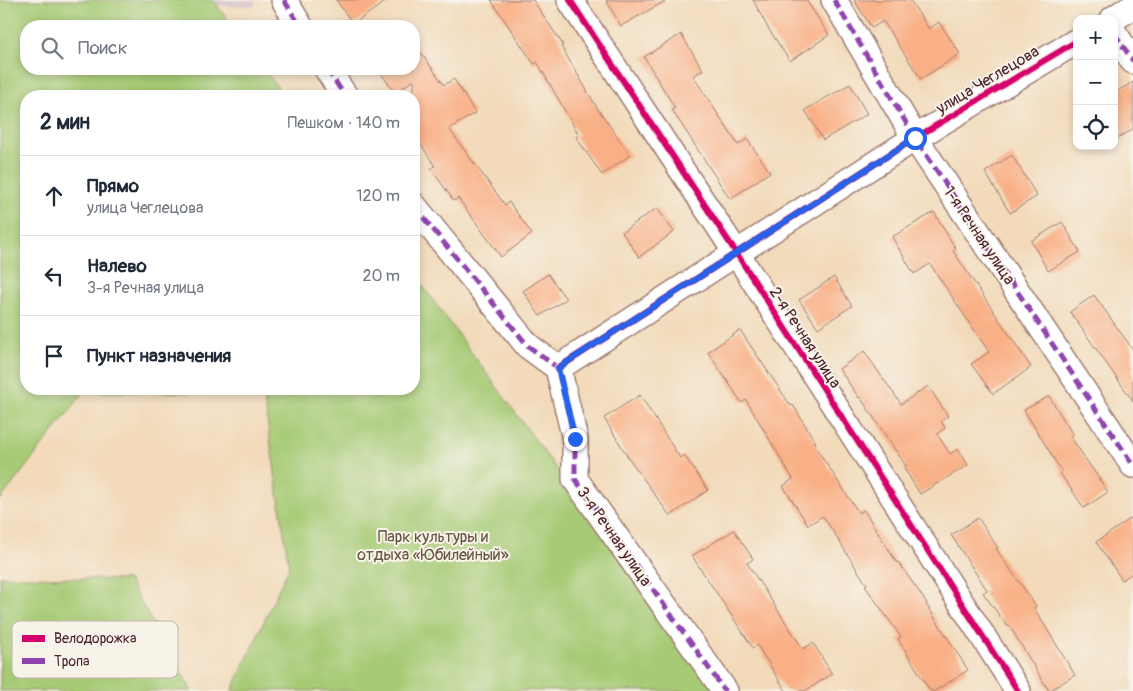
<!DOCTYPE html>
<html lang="ru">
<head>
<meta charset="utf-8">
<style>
  :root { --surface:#fff; --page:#f2f2f3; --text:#1f2937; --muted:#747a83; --line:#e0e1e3 }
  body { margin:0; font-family:Pangolin,sans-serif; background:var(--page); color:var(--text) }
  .controls { position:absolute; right:15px; top:15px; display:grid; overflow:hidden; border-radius:10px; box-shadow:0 2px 8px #0003 }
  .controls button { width:45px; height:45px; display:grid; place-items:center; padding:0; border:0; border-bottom:1px solid var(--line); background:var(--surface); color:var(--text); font:25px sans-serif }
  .stop { position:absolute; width:15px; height:15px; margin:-11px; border:4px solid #2563eb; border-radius:50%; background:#fff }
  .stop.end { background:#2563eb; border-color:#fff; box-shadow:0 1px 5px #0008 }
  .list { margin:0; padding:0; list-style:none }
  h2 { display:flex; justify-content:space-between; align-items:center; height:65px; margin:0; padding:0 20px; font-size:21px }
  h2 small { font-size:16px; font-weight:400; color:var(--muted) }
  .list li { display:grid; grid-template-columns:32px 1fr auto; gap:15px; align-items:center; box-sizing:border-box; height:80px; padding:0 20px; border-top:1px solid var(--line) }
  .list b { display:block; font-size:19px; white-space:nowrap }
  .list p { margin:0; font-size:16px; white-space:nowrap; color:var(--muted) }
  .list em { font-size:16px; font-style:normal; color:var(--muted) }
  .icon { flex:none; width:28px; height:28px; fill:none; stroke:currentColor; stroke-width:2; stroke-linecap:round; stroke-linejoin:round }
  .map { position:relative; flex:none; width:1133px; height:691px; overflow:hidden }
  .search { position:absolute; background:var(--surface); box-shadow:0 2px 8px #0003; left:20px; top:20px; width:400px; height:55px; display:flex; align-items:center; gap:12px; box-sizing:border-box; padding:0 18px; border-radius:20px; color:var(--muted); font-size:19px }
  .panel { position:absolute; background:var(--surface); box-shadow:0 2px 8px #0003; left:20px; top:90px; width:400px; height:305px; border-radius:20px }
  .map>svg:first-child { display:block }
  .industrial { fill:#d2bdc6 }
  .green { fill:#a6ca74; stroke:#787450 }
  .building { fill:#f9b086 }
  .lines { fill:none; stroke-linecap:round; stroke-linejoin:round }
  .minor-casing { stroke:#9e7c72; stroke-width:28 }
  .minor { stroke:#fff; stroke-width:25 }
  .quiet { stroke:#8e44ad; stroke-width:5; stroke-dasharray:10 5; stroke-linecap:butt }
  .cycleway-casing { stroke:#f7f3e8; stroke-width:9 }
  .cycleway { stroke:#d6006c; stroke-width:6 }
  .route { stroke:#2563eb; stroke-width:6 }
  .labels { text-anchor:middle; stroke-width:4; stroke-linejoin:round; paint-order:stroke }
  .street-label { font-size:16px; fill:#4a1f2b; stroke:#f7f3e8 }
  .park-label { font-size:16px; fill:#665241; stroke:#f7f3e8 }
  .key { fill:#f7f3e8; stroke:#c3b3af; stroke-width:1 }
  .key-label { font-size:14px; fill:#4a1f2b }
</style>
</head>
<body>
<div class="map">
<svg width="1133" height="691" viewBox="0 0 1133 691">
  <rect width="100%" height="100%" fill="#f7f3e8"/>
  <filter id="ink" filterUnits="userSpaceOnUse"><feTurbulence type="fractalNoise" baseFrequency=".02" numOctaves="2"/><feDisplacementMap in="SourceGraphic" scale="10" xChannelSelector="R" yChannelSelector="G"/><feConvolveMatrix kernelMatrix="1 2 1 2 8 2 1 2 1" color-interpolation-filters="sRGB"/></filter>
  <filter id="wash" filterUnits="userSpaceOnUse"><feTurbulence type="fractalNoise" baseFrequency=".0096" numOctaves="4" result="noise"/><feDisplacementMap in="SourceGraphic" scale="20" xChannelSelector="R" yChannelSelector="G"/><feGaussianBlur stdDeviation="1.12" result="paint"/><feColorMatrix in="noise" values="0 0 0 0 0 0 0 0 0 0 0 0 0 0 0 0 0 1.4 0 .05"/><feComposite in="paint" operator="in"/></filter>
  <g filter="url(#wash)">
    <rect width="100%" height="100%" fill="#f2daba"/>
    <path class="industrial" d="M 157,0 L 255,0 L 255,6 L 164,5 Z"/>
    <g class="green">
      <path d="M 0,0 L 213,0 L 233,26 L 26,26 L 26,69 L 264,69 L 284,96 L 26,96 L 26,389 L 414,389 L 414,274 L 719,691 L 232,691 L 289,567 L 263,392 L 84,392 L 0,500 Z"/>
      <path d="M 0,576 L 128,580 L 192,691 L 0,691 Z"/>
    </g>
    <g id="blocks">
      <g class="building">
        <path d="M 336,0 L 388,0 L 353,24 Z"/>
        <path d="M 491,0 L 533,0 L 563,45 L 561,46 L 596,106 L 630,155 L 602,175 L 576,137 L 579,135 L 537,62 L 534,64 Z"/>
        <path d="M 606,0 L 667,0 L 621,26 Z"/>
        <path d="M 753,0 L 806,0 L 829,35 L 790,61 L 768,28 Z"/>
        <path d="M 854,0 L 910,0 L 929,29 L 939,22 L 960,54 L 921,79 L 883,21 L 872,28 Z"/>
        <path d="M 681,34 L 703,70 L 693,76 L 738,145 L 747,139 L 770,172 L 730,199 L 672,110 L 675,108 L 644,57 Z"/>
        <path d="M 414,43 L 444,85 L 454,79 L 475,113 L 449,129 L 505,205 L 509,202 L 532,234 L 501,257 L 458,198 L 454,201 L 431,169 L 435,166 L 414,134 L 414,80 L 395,93 L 378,69 L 414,69 Z"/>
        <path d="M 1133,82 L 1133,129 L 1114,141 L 1114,93 Z"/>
        <path d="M 850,84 L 867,114 L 823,140 L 805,110 Z"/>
        <path d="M 1012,155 L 1037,196 L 1010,213 L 985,172 Z"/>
        <path d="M 657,208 L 674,232 L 639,257 L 622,232 Z"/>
        <path d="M 934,212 L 956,249 L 953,251 L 1031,367 L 993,394 L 971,364 L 989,352 L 930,264 L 914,274 L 892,237 Z"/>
        <path d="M 1062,222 L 1080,252 L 1048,271 L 1031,241 Z"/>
        <path d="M 548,274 L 566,299 L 540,316 L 523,291 Z"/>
        <path d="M 834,277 L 852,306 L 818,328 L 799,300 Z"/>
        <path d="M 1094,295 L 1133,350 L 1133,401 L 1070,312 Z"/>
        <path d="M 740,330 L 791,406 L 793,405 L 816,443 L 814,445 L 859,513 L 864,510 L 897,563 L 898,562 L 927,603 L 926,604 L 968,670 L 935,691 L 930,691 L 898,639 L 901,637 L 865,586 L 867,585 L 823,516 L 808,525 L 783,486 L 793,479 L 746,400 L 742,403 L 708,352 Z"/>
        <path d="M 864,351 L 901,404 L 928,386 L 948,416 L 941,421 L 945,428 L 937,434 L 950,454 L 958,449 L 968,465 L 920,494 L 904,468 L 906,466 L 860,397 L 859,398 L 839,369 Z"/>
        <path d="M 640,395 L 680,458 L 684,455 L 708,490 L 670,516 L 628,457 L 604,418 Z"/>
        <path d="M 1049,396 L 1073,435 L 1070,436 L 1108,492 L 1084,508 L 1060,473 L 1062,472 L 1024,410 Z"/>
        <path d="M 1133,517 L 1133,573 L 1122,580 L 1096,542 Z"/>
        <path d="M 978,518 L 998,548 L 996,549 L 1036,606 L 1034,608 L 1075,675 L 1049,691 L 1009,625 L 1007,626 L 983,593 L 987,590 L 951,535 Z"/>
        <path d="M 734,530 L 753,559 L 747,563 L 803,649 L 813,643 L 832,674 L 805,691 L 786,691 L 757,645 L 753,648 L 692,556 Z"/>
      </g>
    </g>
  </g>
  <g filter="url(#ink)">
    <use href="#blocks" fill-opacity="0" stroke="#9e7c72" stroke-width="1"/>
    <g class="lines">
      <defs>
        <g id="minor">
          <path d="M 284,0 L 300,26"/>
          <path d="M 570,0 L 737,254 L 1018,691"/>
          <path d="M 834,0 L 915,138 L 1133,465"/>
          <path d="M 1113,19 L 1133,6"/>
          <path d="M 1114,33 L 1133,61"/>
          <path d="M 327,69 L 345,96"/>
          <path d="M 414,206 L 528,346 L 558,368 L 575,439 L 575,479 L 725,691"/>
          <path d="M 558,368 L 915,138 L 1077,41"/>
        </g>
      </defs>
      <use href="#minor" class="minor-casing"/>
      <use href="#minor" class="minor"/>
      <g class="quiet">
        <path d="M 284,0 L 300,26"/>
        <path d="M 834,0 L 915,138 L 1133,465"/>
        <path d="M 1114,33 L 1133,61"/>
        <path d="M 327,69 L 345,96"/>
        <path d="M 414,206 L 528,346 L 558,368 L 575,439 L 575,479 L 725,691"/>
      </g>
      <defs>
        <g id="cycleway">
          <path d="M 570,0 L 737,254 L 1018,691"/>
          <path d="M 558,368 L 915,138 L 1077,41"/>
        </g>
      </defs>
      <use href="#cycleway" class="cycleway-casing"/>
      <use href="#cycleway" class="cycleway"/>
    </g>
  </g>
  <g class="lines" filter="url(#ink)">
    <path class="route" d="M 575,439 L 558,368 L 915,138"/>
  </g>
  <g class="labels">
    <g class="street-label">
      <text transform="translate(987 79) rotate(-31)" y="6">улица Чеглецова</text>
      <text transform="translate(980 235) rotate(56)" y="6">1-я Речная улица</text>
      <text transform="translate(806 337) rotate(57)" y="6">2-я Речная улица</text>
      <text transform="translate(615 536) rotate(55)" y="6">3-я Речная улица</text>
    </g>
    <g class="park-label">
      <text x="433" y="542">Парк культуры и<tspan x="433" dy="18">отдыха «Юбилейный»</tspan></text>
    </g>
  </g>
  <rect x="12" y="621" width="166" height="57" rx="8" class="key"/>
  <rect x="22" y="635" width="23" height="7" fill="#d6006c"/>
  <rect x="22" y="658" width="23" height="6" fill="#8e44ad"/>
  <g class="key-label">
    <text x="54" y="643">Велодорожка</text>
    <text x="54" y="666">Тропа</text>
  </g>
</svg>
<div class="controls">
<button>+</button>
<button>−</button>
<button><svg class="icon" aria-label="locate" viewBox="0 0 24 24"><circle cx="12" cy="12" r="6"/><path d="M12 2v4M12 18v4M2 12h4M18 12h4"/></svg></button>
</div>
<div class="stop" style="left:915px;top:138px"></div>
<div class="stop end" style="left:575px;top:439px"></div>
<div class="search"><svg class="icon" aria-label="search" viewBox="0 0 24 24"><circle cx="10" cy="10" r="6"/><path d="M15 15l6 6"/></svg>Поиск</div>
<section class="panel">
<h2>2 мин<small>Пешком · 140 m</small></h2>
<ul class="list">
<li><svg class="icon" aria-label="ahead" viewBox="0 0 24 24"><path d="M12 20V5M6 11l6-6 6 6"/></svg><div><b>Прямо</b><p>улица Чеглецова</p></div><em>120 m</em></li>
<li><svg class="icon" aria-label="left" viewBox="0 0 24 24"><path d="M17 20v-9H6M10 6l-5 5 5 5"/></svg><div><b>Налево</b><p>3-я Речная улица</p></div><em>20 m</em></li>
<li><svg class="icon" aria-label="arrive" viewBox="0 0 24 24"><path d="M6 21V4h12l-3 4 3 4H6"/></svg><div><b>Пункт назначения</b></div></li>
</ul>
</section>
</div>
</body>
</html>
